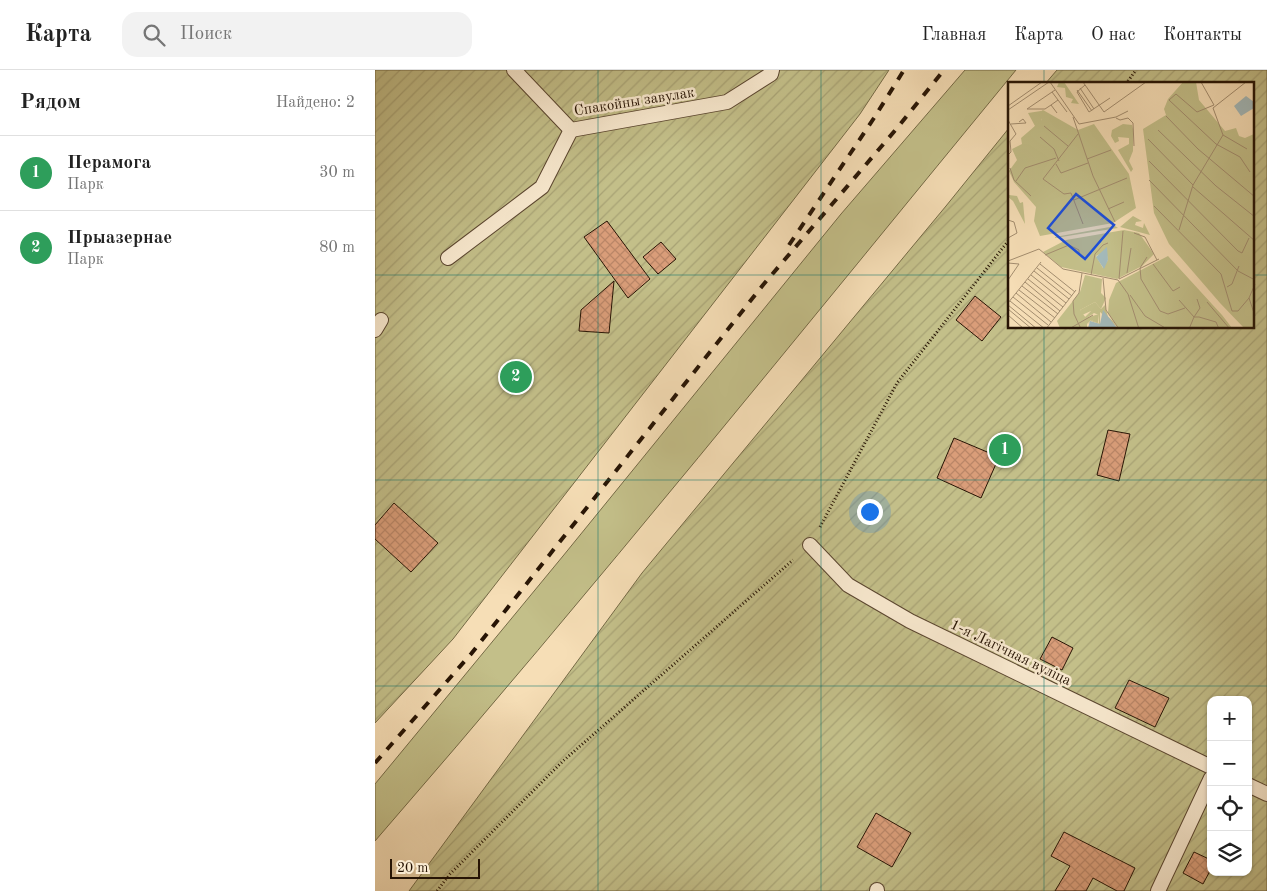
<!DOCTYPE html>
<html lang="ru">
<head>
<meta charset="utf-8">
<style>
  :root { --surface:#fff; --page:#f2f2f2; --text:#222; --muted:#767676; --line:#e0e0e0; --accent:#b45309 }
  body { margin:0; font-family:"Old Standard TT",serif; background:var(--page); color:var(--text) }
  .controls { position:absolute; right:15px; bottom:15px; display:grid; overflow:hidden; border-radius:10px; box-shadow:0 1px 4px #0004 }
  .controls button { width:45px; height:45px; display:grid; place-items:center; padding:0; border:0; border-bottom:1px solid var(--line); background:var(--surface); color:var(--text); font:25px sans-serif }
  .scale { position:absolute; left:15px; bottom:12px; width:90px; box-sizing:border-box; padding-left:5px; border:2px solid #271404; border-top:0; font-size:14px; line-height:18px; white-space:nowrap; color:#271404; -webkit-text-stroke:4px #f9ead0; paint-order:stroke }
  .you { position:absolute; left:494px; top:441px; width:18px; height:18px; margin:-12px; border:4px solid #fff; border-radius:50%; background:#1a73e8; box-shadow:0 0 0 8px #1a73e833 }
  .badge { display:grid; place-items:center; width:32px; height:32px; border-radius:50%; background:var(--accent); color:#fff; font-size:16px; font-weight:700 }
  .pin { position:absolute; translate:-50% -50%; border:2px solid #fff; box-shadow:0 1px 5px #0006 }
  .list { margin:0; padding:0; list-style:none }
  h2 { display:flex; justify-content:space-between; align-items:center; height:65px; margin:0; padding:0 20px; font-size:21px }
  h2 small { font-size:16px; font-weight:400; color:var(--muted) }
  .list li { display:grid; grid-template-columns:32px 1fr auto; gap:15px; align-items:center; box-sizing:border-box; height:75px; padding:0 20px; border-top:1px solid var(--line) }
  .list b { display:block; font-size:19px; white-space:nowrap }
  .list p { margin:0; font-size:16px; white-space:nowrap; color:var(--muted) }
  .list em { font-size:16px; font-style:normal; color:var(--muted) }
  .icon { flex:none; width:28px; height:28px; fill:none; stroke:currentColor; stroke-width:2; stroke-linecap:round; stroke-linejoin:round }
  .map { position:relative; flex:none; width:892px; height:821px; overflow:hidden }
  header { display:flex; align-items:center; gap:30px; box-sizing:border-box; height:70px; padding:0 25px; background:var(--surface); border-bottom:1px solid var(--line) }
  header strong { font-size:24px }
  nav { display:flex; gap:28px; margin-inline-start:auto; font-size:18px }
  .search { width:350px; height:45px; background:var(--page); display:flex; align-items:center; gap:12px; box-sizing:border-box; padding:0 18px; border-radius:15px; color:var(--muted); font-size:19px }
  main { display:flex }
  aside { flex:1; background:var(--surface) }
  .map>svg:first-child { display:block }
  .grass { fill:#c3bf89; stroke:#756a46 }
  .garden { fill:url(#garden-furrows); stroke:#756a46; fill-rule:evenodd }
  .building { fill:url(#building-cross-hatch); stroke:#271404 }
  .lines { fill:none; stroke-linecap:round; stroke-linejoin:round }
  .service-casing { stroke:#5b4630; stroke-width:16 }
  .path { stroke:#271404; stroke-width:3; stroke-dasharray:1 2.5; stroke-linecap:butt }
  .service { stroke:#f9ead0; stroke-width:14 }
  .rail { stroke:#271404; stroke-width:4; stroke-dasharray:9 9; stroke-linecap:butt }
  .grid { fill:none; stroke:#0f766e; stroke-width:1; stroke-opacity:0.55 }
  .labels { text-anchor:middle; stroke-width:5; stroke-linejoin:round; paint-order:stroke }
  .street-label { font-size:15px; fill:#271404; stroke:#f9ead0 }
  .inset-road { fill:none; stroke:#a38d6f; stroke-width:1 }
  .view { fill:#1d4ed8; fill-opacity:0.15; stroke:#1d4ed8; stroke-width:2.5 }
  .inset-edge { fill:none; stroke:#271404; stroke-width:2.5 }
</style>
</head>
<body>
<header>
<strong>Карта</strong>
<div class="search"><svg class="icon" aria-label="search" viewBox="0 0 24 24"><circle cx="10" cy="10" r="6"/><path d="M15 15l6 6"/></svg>Поиск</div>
<nav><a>Главная</a><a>Карта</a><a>О нас</a><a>Контакты</a></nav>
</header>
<main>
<aside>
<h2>Рядом<small>Найдено: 2</small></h2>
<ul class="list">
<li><span class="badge" style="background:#2e9e5b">1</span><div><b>Перамога</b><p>Парк</p></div><em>30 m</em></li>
<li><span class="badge" style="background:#2e9e5b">2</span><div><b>Прыазернае</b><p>Парк</p></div><em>80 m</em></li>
</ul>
</aside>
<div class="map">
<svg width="892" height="821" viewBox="0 0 892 821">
  <defs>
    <pattern id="garden-furrows" width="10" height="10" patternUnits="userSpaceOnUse" patternTransform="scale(1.25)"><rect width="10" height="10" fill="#c3bf89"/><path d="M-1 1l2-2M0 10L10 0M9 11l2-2" fill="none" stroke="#a8a375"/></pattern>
    <pattern id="building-cross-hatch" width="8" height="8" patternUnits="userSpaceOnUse" patternTransform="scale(1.25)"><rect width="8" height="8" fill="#d99d79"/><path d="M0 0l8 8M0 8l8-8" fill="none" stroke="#ba8667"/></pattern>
  </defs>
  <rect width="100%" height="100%" fill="#f6deb6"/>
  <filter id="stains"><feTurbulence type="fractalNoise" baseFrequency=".004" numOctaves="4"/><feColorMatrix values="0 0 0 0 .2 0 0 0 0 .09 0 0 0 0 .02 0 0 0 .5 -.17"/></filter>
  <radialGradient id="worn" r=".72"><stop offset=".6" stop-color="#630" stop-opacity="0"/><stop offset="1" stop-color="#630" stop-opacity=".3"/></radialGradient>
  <path class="grass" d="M 590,0 L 641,0 C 429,258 219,519 0,771 L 0,714 L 188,486 L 466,144 Z"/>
  <g class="garden">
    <path d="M 0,0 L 514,0 L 485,44 L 78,569 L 0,653 Z"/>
    <path d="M 682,0 L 892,0 L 892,821 L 34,821 L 267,503 L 571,136 L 634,58 L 634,258 L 878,258 L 878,14 L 670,14 ZM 836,630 L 873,630 L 873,802 L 836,802 Z"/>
  </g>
  <g class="building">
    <path d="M 232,151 L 275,209 L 253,228 L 209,167 Z"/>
    <path d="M 286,172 L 301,189 L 283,204 L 268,187 Z"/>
    <path d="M 239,211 L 234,263 L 204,261 L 206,240 Z"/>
    <path d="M 600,226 L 626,247 L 607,271 L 581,250 Z"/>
    <path d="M 733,360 L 755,364 L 744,411 L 722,405 Z"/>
    <path d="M 579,368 L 624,387 L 606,428 L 562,408 Z"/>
    <path d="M 19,433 L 63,473 L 36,502 L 0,469 L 0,455 Z"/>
    <path d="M 677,567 L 698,578 L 687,600 L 665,589 Z"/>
    <path d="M 754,610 L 794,628 L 780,657 L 740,638 Z"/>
    <path d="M 501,743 L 536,763 L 517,797 L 482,777 Z"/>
    <path d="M 689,762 L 760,798 L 749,821 L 742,821 L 718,808 L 711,821 L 680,821 L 695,796 L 676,786 Z"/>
    <path d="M 819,782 L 836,790 L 836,799 L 828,814 L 808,803 Z"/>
  </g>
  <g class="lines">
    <defs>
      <g id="service">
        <path d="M 139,0 L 196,60 L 352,32 L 396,4 L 397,0"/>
        <path d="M 73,188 L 167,117 L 196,60"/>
        <path d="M 0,260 L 6,250"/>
        <path d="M 435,475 L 473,515 L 535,551 L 836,697"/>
        <path d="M 873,715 L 892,724"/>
        <path d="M 502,820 L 502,821"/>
        <path d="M 783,821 L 836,708"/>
      </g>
    </defs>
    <use href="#service" class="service-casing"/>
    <g class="path">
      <path d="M 751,14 L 761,0"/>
      <path d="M 445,457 L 522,313 L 634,170"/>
      <path d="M 62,821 L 75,804 L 188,691 L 418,490"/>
    </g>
    <use href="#service" class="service"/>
    <g class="rail">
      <path d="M 414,175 L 499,48 L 529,0"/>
      <path d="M 0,693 L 96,584 L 388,215 L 523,57 L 569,0"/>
    </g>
  </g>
  <path class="grid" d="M 223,0 L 223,821M 446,0 L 446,821M 669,0 L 669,14M 0,205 L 634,205M 878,205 L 892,205M 669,258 L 669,821M 0,410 L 892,410M 0,616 L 892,616"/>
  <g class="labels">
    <g class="street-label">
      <text transform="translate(259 31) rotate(-9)" y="5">Спакойны завулак</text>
      <text transform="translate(636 582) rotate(26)" y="5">1-я Лагічная вуліца</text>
    </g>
  </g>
  <g transform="translate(633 12)">
    <rect width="246" height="246" fill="#f6deb6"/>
    <path d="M 51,0 L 56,0 L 71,22 L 63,21 L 65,17 L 58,15 L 57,6 L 49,5 ZM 33,29 L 34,41 L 20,53 L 27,44 L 20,31 ZM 0,109 L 1,113 L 9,114 L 12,121 L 15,120 L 17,142 L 5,119 L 0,115 ZM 125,134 L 134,139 L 128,140 L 127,143 L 135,146 L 136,141 L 142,153 L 112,145 ZM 107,144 L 110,146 L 47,156 L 47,155 ZM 87,220 L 93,227 L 97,223 L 100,235 L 104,238 L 110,246 L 92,230 L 92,242 L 83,239 L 79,243 L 83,238 L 91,241 L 91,233 L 86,231 L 79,236 L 76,236 L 83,229 L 74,233 L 72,228 Z" fill="#c3bf89"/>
    <path d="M 175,0 L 188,0 L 191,18 L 217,49 L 228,46 L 231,54 L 237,56 L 246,52 L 246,246 L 236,246 L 212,221 L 161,162 L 146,131 L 135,47 L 158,33 L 156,27 L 160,17 ZM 35,28 L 70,48 L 86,42 L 121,92 L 128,126 L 105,141 L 32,154 L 26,139 L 28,125 L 6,100 L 1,89 L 9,78 L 4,67 L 14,62 L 13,56 L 34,38 L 30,31 ZM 115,42 L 124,43 L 125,47 L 125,69 L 121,79 L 125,87 L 123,90 L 110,68 L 121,62 L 121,56 L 110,55 L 111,59 L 107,61 L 103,54 L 104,48 ZM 116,148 L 131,151 L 146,172 L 134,184 L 109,197 L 53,185 L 35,170 L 58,158 ZM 98,169 L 100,178 L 95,186 L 88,174 ZM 160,174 L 214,233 L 224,246 L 110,246 L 100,231 L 101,218 L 108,201 ZM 77,193 L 94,197 L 93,211 L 98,216 L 93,227 L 87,220 L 72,228 L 78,236 L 91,232 L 90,241 L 83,238 L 79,242 L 79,246 L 52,246 L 49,239 L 72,210 Z" fill="#c3bf89" fill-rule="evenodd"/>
    <path d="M 238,14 L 246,20 L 246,26 L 233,34 L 226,24 ZM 99,165 L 100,178 L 96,187 L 88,175 ZM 95,228 L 109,246 L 80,246 L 82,239 L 92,242 Z" fill="#a3b9ba"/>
    <path class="inset-road" d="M 42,0 L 71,42 L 108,35 L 120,29M 75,0 L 96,30 L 138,0M 193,0 L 206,23 L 189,30 L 168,12 L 161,18 L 208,62 L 232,75 L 242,90M 77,3 L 69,10 L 81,30 L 102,16M 72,6 L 86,27M 69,8 L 84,29M 44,10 L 59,30M 43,23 L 37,27 L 19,27 L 47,8M 0,24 L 34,0M 0,28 L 41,0M 49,31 L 43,23 L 50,18M 158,34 L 190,67 L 247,115M 65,35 L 85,94 L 107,140M 108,36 L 112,38 L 120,36 L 125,41 L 126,64M 0,38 L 8,52 L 2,59 L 3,70 L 0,73M 3,42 L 18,41 L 15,37 L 11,40M 36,44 L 60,64M 150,48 L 208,104 L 247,135M 70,52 L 35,97 L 56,112 L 63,111 L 75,142M 215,53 L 205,26 L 238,0M 215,53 L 239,67M 32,55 L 46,67 L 51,79M 140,57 L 185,103M 79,77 L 103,68M 141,79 L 230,169 L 234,171 L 241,156M 48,82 L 53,91 L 80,81M 2,86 L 6,98 L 23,114M 141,98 L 230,189 L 247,198M 8,99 L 17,86 L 48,76M 185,105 L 247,159M 66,118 L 119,96M 146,124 L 213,192 L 224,229 L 230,229 L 241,216M 100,127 L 116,120M 0,138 L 6,140 L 9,151 L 0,156M 171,148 L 185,103 L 215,53M 126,151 L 137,155 L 149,178M 37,173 L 61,163 L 71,168 L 71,173M 139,175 L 132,186 L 133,197 L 152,229 L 160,232 L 177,226M 0,179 L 31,167 L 55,187 L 110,198 L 120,212 L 131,247M 0,181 L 11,182 L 0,198M 32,182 L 67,210M 145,182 L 165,209 L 172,205M 29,186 L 64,214M 26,189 L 61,217M 119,191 L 123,166M 23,193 L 58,221M 83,193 L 87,172 L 95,163 L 100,161M 95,196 L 98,228 L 111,247M 20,197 L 55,225M 111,197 L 115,149M 111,197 L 151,177M 17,200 L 52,229M 247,202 L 241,216 L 247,234M 14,204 L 50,232M 219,205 L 224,202 L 231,184M 11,208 L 47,236M 8,211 L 43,240M 122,213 L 137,234 L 159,247M 5,215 L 40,243M 171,218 L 186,235 L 192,226 L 189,217M 2,219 L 37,247M 199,220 L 222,247M 0,221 L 33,180M 0,223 L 29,247M 0,227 L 24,247M 0,233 L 16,247M 38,247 L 68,208M 61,247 L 85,233M 73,247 L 66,232 L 65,219 L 71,211 L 74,191M 181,247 L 186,235 L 191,235 L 208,240 L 211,247"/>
    <path class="view" d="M 68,112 L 106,143 L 77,177 L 40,146 Z"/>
    <rect width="246" height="246" class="inset-edge"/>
  </g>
  <rect width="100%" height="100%" filter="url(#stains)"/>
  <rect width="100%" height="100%" fill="url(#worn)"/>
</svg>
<div class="controls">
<button>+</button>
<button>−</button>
<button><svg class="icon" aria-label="locate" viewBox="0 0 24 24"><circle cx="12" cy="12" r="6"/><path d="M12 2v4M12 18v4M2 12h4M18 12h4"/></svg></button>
<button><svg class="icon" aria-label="layers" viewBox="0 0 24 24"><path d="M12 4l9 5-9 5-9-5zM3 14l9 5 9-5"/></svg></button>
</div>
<div class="scale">20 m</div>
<div class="you"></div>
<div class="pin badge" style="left:630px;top:380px;background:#2e9e5b">1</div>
<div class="pin badge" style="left:141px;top:307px;background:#2e9e5b">2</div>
</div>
</main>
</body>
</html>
